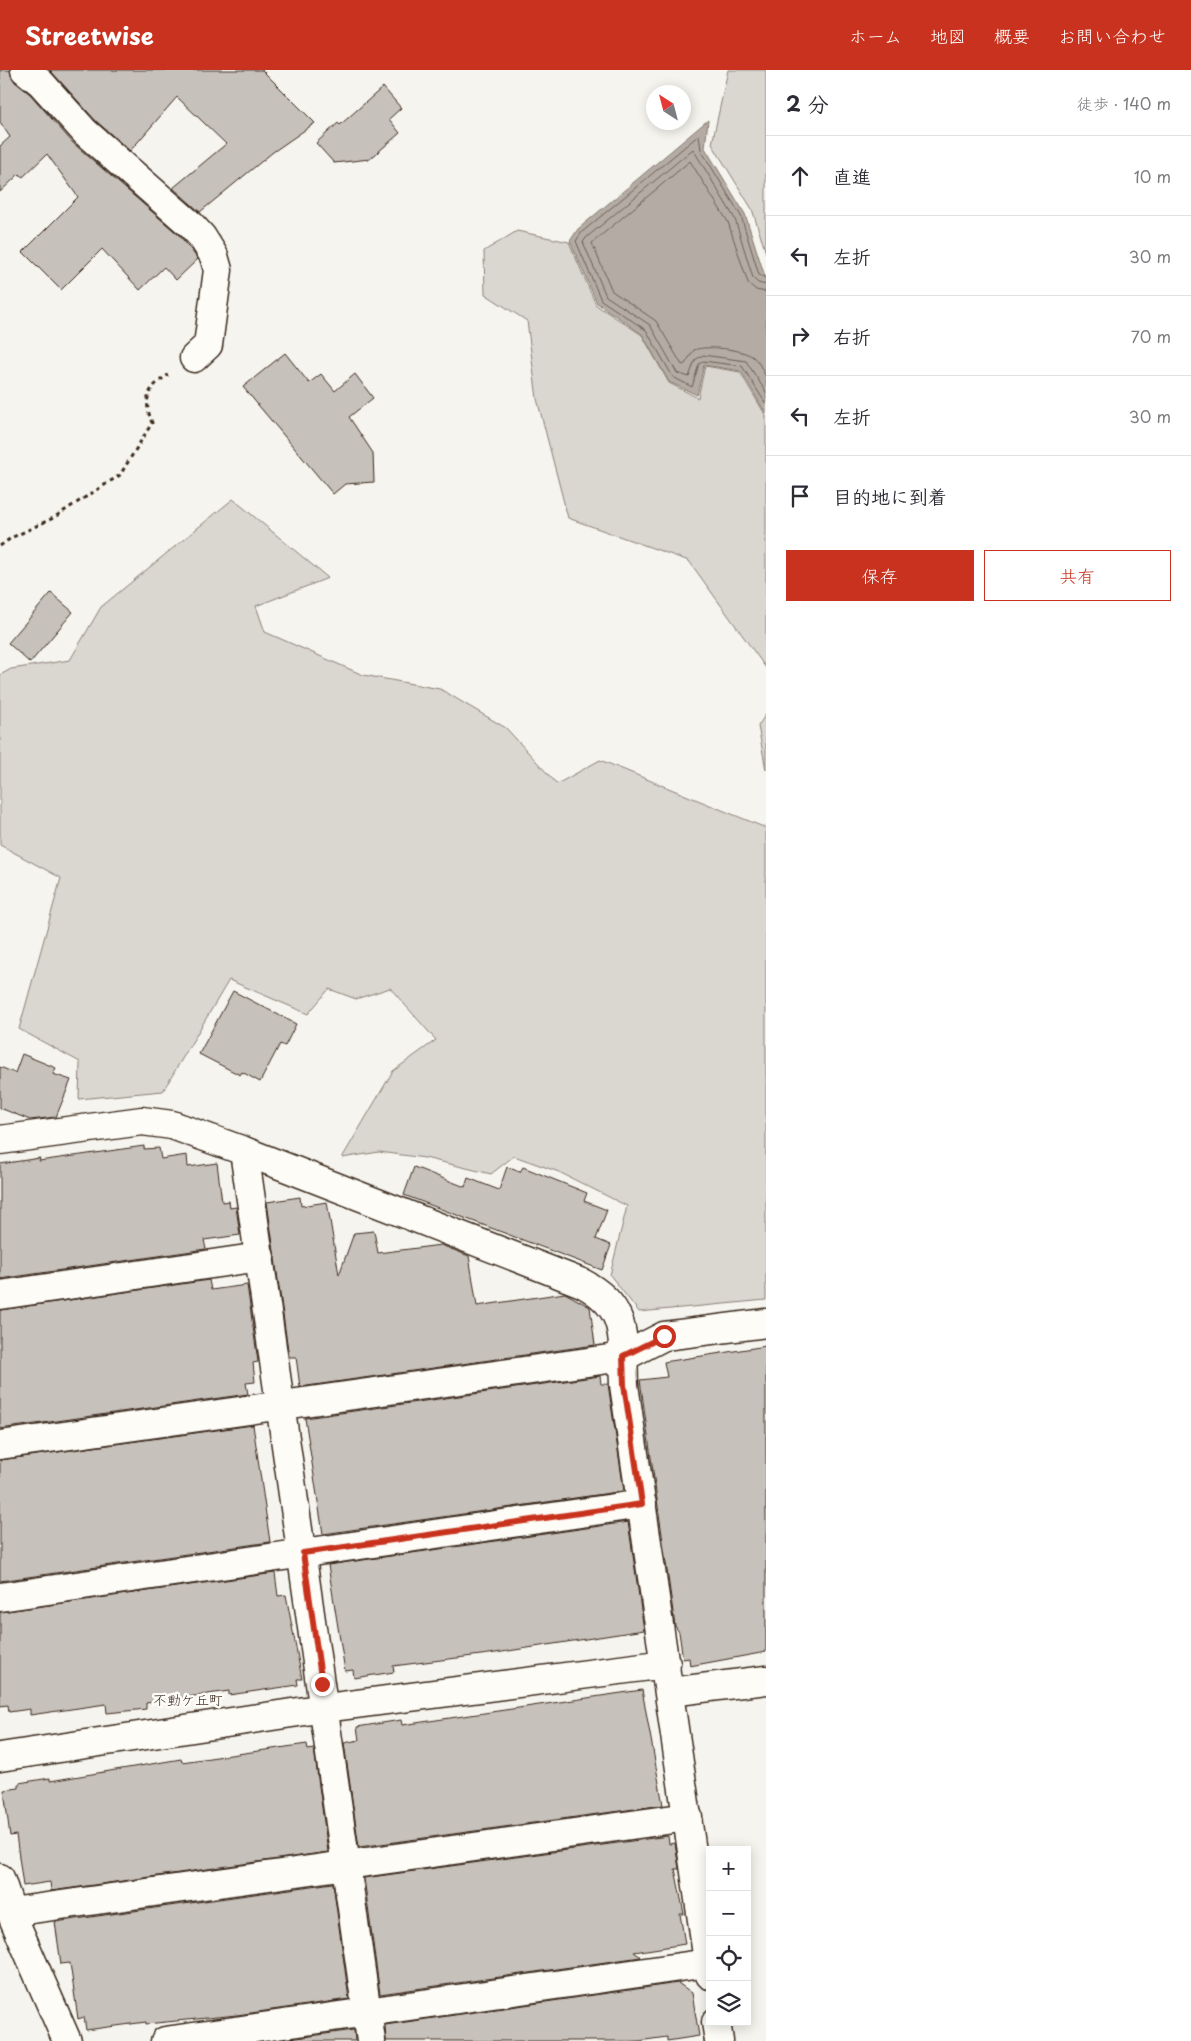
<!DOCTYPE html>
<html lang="ja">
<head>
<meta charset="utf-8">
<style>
  :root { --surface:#fff; --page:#f2f2f3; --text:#2b2b33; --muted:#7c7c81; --line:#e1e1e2; --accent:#c8321e }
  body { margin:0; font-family:"Playpen Sans","Klee One",sans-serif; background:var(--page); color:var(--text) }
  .controls { position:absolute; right:15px; bottom:15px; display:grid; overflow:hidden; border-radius:0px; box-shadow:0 2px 12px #0003 }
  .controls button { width:45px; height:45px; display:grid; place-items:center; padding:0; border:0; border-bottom:1px solid var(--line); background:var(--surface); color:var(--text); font:25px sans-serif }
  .compass { position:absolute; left:646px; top:15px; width:45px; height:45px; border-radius:50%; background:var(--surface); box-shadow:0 2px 12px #0003; rotate:324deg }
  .stop { position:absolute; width:15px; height:15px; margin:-11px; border:4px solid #c8321e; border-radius:50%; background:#fff }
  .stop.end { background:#c8321e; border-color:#fff; box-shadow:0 1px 5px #0008 }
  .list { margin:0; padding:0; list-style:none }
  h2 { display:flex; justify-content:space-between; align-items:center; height:65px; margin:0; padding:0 20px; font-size:21px }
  h2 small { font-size:16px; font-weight:400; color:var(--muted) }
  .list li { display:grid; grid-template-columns:32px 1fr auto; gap:15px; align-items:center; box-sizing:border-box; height:80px; padding:0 20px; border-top:1px solid var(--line) }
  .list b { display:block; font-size:19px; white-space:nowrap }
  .list em { font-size:16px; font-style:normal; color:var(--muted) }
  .actions { display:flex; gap:10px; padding:15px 20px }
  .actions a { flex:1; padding:11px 0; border:1px solid var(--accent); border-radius:0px; text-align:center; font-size:18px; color:var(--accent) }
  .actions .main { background:var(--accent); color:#fff }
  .icon { flex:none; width:28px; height:28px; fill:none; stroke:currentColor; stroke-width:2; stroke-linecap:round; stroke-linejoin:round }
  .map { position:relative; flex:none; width:766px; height:1971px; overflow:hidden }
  header { display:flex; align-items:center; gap:30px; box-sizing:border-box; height:70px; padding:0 25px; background:var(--accent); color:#fff }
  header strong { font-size:24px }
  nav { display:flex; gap:28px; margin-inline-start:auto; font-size:18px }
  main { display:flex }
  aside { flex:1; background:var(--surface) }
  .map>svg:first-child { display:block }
  .green { fill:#dad6d0; stroke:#8a8077 }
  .water { fill:#b4aca4; stroke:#84786e }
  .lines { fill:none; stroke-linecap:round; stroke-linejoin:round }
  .shore { stroke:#6b5e54; stroke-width:1 }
  .building { fill:#c7c1bb; stroke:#3b2a1e }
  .minor-casing { stroke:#3b2a1e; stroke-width:31 }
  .path { stroke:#3b2a1e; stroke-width:3; stroke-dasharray:4 4; stroke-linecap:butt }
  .minor { stroke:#fdfcf7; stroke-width:28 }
  .route { stroke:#c8321e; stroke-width:6 }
  .labels { text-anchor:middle; stroke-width:5; stroke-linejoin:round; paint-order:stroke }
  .neighbourhood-label { font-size:14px; fill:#3b2a1e; stroke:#fdfcf7 }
</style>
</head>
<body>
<header>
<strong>Streetwise</strong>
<nav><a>ホーム</a><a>地図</a><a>概要</a><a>お問い合わせ</a></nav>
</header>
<main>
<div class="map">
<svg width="766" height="1971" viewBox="0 0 766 1971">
  <rect width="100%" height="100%" fill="#f5f4ee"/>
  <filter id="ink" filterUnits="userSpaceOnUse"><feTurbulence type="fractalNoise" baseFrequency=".02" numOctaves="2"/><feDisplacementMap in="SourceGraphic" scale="10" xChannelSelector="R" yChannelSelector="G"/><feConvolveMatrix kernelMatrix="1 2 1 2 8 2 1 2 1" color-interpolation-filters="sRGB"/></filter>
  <g filter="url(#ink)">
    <g class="green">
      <path d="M 728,0 L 766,0 L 766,183 L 752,139 L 712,74 Z"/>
      <path d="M 517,161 L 569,172 L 596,235 L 642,265 L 669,313 L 698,328 L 705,296 L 740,302 L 766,346 L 766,598 L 689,491 L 568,448 L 537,329 L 527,251 L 485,224 L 484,181 Z"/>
      <path d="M 233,429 L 328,508 L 256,536 L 265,562 L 363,605 L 440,619 L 506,658 L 557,714 L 600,690 L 766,758 L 766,1230 L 639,1242 L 610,1205 L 627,1136 L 559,1102 L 514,1086 L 491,1104 L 425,1088 L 379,1082 L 342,1088 L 393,1001 L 436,970 L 390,918 L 356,929 L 329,919 L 308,944 L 229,910 L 163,1021 L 79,1029 L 80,992 L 19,959 L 61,808 L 0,775 L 0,605 L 11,599 L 70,590 L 101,537 Z"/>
      <path d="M 766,644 L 766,700 L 758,656 Z"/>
    </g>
    <path class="water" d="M 708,50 L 705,78 L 745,144 L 766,210 L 766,344 L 741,301 L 704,295 L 697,325 L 669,312 L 642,264 L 597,233 L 570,171 L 578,159 Z"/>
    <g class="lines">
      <g class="shore">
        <path d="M 766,208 L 759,205 L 741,146 L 701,80 L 699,65 L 582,162 L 576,171 L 601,230 L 646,260 L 673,307 L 692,317 L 699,294 L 703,291 L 742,296 L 766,334"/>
        <path d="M 766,215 L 758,213 L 753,208 L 735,149 L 693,79 L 587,167 L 583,172 L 606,226 L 650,255 L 677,303 L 689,307 L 695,290 L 703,285 L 746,291 L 766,322"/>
        <path d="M 766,222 L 756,220 L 748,213 L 728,152 L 690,91 L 592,173 L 612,221 L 656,251 L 682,295 L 685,294 L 694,280 C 705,275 743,279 753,287 C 759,291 762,300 766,307"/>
      </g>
    </g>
    <g class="building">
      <path d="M 0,0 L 10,0 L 15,12 L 30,24 L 73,73 L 180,166 L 198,189 L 176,210 L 164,197 L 140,220 L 102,179 L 61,220 L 23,182 L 78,127 L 47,84 L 23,107 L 19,104 L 0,122 L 0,76 L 10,67 L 0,52 Z"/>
      <path d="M 50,0 L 262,0 L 315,53 L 273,82 L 200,142 L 173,118 L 226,74 L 177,27 L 130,81 L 96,51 Z"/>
      <path d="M 383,17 L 401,38 L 389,49 L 400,63 L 370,89 L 334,93 L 316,73 L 338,53 L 340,55 Z"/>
      <path d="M 285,283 L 309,313 L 321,304 L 335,321 L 355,304 L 373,328 L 349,347 L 373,383 L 374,412 L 345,414 L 333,424 L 243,317 Z"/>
      <path d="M 51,523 L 73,542 L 30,593 L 8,573 Z"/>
      <path d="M 233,921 L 296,954 L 285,976 L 280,974 L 260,1012 L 242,1002 L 240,1005 L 199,984 Z"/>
      <path d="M 22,984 L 56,998 L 53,1004 L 71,1010 L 56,1047 L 30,1050 L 0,1038 L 0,997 L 15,1003 Z"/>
      <path d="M 144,1076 L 144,1079 L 159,1078 L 161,1089 L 187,1085 L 188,1097 L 217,1093 L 222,1132 L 229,1131 L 230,1138 L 236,1137 L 240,1165 L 204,1170 L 206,1179 L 0,1209 L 0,1094 L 40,1088 L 39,1091 Z"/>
      <path d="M 414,1097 L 465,1117 L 468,1108 L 499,1120 L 507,1097 L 520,1102 L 523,1097 L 587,1123 L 584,1131 L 607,1140 L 596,1169 L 611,1175 L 602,1200 L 404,1125 Z"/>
      <path d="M 300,1127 L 301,1136 L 327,1132 L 339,1205 L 354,1163 L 374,1161 L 378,1183 L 441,1175 L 469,1186 L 477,1236 L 565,1223 L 590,1237 L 595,1275 L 300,1317 L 296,1287 L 289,1287 L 267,1132 Z"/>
      <path d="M 209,1210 L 211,1220 L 247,1215 L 258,1292 L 253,1293 L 255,1312 L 246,1313 L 248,1324 L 0,1359 L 0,1240 Z"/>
      <path d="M 766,1276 L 766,1582 L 690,1596 L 689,1588 L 683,1589 L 679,1562 L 675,1556 L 640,1310 L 667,1307 L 664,1292 Z"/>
      <path d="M 600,1306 L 601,1314 L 608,1314 L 624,1421 L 323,1464 L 305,1348 Z"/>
      <path d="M 253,1355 L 270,1472 L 0,1511 L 0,1390 Z"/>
      <path d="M 628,1452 L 644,1560 L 489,1584 L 393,1596 L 394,1602 L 354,1608 L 353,1600 L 345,1601 L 328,1495 Z"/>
      <path d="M 275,1503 L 278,1526 L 286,1525 L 302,1609 L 297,1609 L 298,1615 L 229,1625 L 229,1621 L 146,1633 L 146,1639 L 107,1643 L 106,1634 L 30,1645 L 30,1639 L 9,1642 L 8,1635 L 0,1636 L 0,1542 Z"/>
      <path d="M 642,1620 L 663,1735 L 359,1777 L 344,1673 L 359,1670 L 357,1657 L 401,1650 L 402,1655 Z"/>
      <path d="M 307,1674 L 308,1680 L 314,1679 L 328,1782 L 51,1821 L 50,1812 L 23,1816 L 16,1765 L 10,1766 L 4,1720 L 19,1718 L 19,1713 L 50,1708 L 50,1711 L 181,1689 L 182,1692 Z"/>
      <path d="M 668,1766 L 669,1774 L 675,1773 L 679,1799 L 675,1799 L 684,1844 L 680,1844 L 685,1874 L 634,1882 L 641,1887 L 380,1924 L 364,1808 Z"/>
      <path d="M 333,1813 L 349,1929 L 237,1945 L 146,1954 L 146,1952 L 86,1960 L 84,1947 L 78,1949 L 70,1893 L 61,1894 L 55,1852 Z"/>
      <path d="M 678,1913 L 692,1923 L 699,1966 L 667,1971 L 667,1967 L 638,1971 L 386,1971 L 385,1955 Z"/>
      <path d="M 354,1960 L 355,1971 L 275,1971 Z"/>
    </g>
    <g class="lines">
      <defs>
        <g id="minor">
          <path d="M 25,0 L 41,13 L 85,62 L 191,155 L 202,167 L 214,186 L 218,200 L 208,275 L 194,288"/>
          <path d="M 0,1070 L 142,1051 L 172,1055 L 244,1081 L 582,1213 C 630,1238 622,1268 624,1315 L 710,1905"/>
          <path d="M 244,1081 L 371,1971"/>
          <path d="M 0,1225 L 260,1187"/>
          <path d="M 0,1375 L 623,1287 L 664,1266 L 766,1253"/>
          <path d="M 0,1527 L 642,1434"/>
          <path d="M 670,1622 L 766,1610"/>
          <path d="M 0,1687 L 325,1638 L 666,1594"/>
          <path d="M 0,1808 L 14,1850 L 67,1971"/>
          <path d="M 11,1842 L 688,1747"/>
          <path d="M 716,1952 L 719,1971"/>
          <path d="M 165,1971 L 708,1893"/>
        </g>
      </defs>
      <use href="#minor" class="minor-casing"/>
      <path class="path" d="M 0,476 L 11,468 L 53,448 L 120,405 L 152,353 C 143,329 147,318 168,305"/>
      <use href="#minor" class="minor"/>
    </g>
  </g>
  <g class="lines" filter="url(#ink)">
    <path class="route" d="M 322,1614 L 303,1483 L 642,1434 L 624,1315 L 623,1286 L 664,1266"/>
  </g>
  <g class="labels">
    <g class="neighbourhood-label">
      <text x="188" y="1635">不動ケ丘町</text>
    </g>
  </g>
</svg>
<div class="controls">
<button>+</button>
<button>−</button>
<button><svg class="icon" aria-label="locate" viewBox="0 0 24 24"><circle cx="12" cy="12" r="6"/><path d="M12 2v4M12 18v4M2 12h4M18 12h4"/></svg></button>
<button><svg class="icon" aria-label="layers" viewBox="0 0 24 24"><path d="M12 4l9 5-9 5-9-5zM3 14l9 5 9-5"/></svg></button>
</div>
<svg class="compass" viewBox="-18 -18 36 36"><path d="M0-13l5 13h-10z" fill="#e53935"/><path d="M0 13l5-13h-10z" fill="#7c7c81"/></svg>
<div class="stop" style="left:664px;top:1266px"></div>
<div class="stop end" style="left:322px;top:1614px"></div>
</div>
<aside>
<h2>2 分<small>徒歩 · 140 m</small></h2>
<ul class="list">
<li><svg class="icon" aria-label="ahead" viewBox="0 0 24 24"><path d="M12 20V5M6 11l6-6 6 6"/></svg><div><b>直進</b></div><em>10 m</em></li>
<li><svg class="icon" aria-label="left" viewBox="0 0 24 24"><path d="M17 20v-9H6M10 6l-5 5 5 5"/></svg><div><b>左折</b></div><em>30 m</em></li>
<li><svg class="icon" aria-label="right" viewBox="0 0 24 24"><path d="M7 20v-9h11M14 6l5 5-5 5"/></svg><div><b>右折</b></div><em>70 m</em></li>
<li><svg class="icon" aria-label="left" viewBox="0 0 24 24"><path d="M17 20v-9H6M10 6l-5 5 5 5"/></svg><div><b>左折</b></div><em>30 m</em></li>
<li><svg class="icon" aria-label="arrive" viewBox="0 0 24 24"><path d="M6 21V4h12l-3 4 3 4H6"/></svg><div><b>目的地に到着</b></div></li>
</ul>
<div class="actions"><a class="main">保存</a><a>共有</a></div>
</aside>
</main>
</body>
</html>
